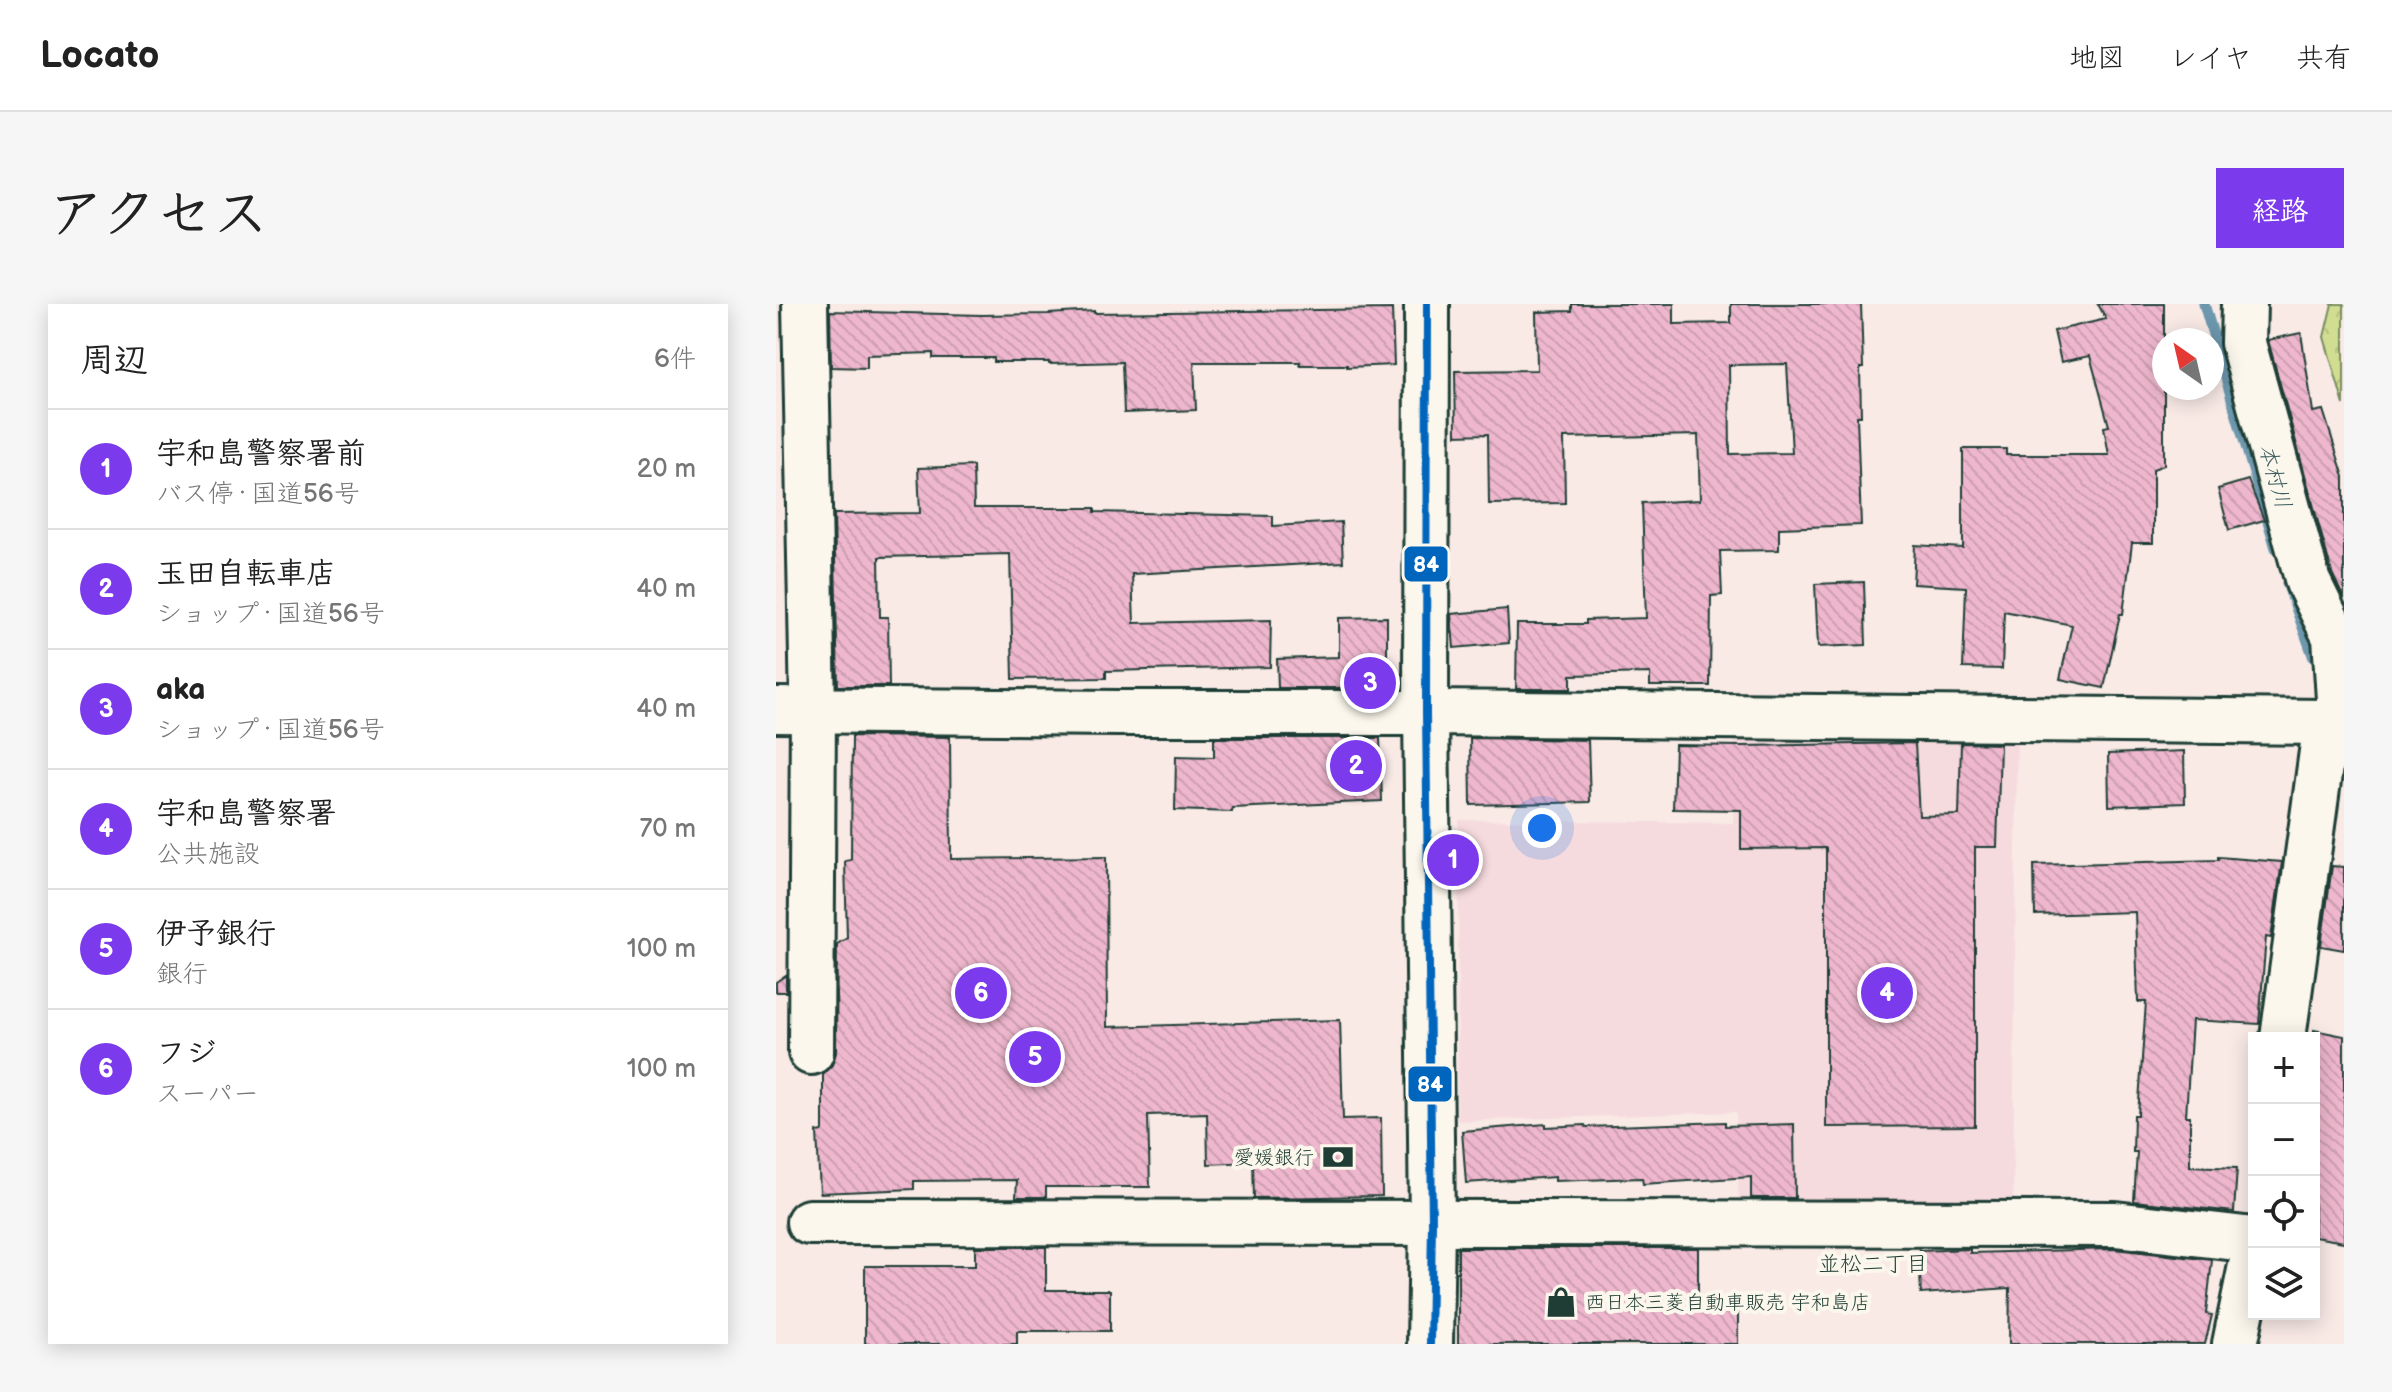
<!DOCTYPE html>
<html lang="ja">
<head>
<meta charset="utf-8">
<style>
  :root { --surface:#fff; --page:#f6f6f6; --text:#222; --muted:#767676; --line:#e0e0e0; --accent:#7c3aed }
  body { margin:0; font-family:"Balsamiq Sans","Klee One",sans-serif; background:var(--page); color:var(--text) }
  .controls { position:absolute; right:24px; bottom:24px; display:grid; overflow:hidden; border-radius:0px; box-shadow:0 4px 20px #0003 }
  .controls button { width:72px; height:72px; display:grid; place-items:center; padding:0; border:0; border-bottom:2px solid var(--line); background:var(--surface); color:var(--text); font:40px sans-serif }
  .compass { position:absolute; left:1376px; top:24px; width:72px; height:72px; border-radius:50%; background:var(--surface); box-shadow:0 4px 20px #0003; rotate:326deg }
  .you { position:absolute; left:766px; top:524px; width:28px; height:28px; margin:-20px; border:6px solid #fff; border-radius:50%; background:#1a73e8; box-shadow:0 0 0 12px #1a73e833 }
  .badge { display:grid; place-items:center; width:52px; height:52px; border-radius:50%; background:var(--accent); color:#fff; font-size:26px; font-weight:700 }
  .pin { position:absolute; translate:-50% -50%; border:4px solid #fff; box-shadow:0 2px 8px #0006 }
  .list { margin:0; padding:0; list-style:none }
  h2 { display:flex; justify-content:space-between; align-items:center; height:104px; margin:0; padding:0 32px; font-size:34px }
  h2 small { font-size:26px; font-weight:400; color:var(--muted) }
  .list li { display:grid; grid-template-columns:52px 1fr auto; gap:24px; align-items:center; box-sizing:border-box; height:120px; padding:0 32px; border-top:2px solid var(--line) }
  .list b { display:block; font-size:30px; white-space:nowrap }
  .list p { margin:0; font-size:26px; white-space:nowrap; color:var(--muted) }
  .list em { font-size:26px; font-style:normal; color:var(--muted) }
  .icon { flex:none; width:44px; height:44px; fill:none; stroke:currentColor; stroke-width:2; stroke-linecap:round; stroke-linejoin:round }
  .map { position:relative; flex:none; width:1568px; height:1040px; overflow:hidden; border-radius:0px }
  header { display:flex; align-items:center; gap:48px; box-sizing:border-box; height:112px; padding:0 40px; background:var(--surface); border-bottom:2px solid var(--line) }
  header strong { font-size:38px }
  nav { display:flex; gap:44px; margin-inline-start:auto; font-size:28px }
  .intro { display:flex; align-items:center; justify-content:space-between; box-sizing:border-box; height:192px; padding:0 48px }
  h1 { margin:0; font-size:56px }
  .button { padding:20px 36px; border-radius:0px; background:var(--accent); color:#fff; font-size:28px; font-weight:700 }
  main { display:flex; gap:48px; padding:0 48px }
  aside { flex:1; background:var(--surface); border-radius:0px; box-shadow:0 4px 20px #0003 }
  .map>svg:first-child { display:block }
  .built { fill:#f6dbde }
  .forest { fill:url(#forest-crowns); stroke:#788d62; stroke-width:2 }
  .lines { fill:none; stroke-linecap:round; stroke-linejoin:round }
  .stream { stroke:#6c97ad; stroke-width:11 }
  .building { fill:url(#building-back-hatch); stroke:#1f3d34; stroke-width:2; fill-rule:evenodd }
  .street-casing { stroke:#1f3d34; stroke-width:50 }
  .highway-casing { stroke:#1f3d34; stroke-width:50 }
  .street { stroke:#fbf7ec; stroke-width:44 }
  .highway { stroke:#fbf7ec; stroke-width:44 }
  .bus-1-casing { stroke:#fbf7ec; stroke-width:14 }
  .bus-1 { stroke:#0065bd; stroke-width:8 }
  .labels { text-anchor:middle; stroke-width:8; stroke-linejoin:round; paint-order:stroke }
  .poi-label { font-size:20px; fill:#1f3d34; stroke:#fbf7ec; text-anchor:end }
  .water-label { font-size:22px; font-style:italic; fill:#395b5c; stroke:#fbf7ec }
  .neighbourhood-label { font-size:22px; fill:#1f3d34; stroke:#fbf7ec }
  .line-badge { stroke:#fbf7ec; stroke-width:3 }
  .badge-label { font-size:22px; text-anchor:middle; font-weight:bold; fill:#fff }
</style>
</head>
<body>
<header>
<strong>Locato</strong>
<nav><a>地図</a><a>レイヤ</a><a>共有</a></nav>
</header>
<div class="intro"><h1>アクセス</h1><a class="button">経路</a></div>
<main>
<aside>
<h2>周辺<small>6件</small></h2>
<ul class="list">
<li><span class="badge">1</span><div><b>宇和島警察署前</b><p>バス停 · 国道56号</p></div><em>20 m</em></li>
<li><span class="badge">2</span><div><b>玉田自転車店</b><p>ショップ · 国道56号</p></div><em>40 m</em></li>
<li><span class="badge">3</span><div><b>aka</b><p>ショップ · 国道56号</p></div><em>40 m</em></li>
<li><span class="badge">4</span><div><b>宇和島警察署</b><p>公共施設</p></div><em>70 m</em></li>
<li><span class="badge">5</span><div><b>伊予銀行</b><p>銀行</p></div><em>100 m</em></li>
<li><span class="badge">6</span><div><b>フジ</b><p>スーパー</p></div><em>100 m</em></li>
</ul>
</aside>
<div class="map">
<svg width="1568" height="1040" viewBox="0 0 1568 1040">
  <defs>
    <pattern id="forest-crowns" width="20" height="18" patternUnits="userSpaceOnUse" patternTransform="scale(2)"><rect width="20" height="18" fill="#d1dd90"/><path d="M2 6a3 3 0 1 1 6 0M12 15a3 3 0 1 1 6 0" fill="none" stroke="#b3bf7d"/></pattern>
    <pattern id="building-back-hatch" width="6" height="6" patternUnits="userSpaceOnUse" patternTransform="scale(2)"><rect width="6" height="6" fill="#efb7cd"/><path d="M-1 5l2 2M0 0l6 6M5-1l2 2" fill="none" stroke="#cc9eb1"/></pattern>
  </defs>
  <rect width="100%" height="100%" fill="#f9eae6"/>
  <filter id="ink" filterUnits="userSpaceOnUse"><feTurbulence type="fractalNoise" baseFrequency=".0125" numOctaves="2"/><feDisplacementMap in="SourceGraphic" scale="16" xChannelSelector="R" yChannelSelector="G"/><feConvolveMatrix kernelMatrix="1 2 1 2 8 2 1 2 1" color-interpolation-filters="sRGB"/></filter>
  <g filter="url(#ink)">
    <path class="built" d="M 959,427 L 1241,432 L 1237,904 L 963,907 L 960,808 L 681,817 L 683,516 L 957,519 Z"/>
    <path class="forest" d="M 1556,0 L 1568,0 L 1568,101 L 1548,33 Z"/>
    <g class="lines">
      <g class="stream">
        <path d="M 1428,0 L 1500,244"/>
        <path d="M 1511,279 L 1538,354"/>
      </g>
    </g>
    <g class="building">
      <path d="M 796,0 L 898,0 L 898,20 L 955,19 L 955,0 L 1085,0 L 1087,64 L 1084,64 L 1085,112 L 1081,112 L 1085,221 L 1003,224 L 1003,246 L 944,247 L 946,291 L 935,292 L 934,382 L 874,382 L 874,369 L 795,371 L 795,385 L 740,385 L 741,320 L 810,320 L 810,316 L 870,314 L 866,199 L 924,196 L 922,131 L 788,134 L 789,199 L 713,200 L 712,130 L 680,131 L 679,67 L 761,66 L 760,8 L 796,7 ZM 1011,60 L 1016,149 L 954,150 L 953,61 Z"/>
      <path d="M 1322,0 L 1388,0 L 1388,161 L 1377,165 L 1377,239 L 1356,239 L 1347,310 L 1344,310 L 1328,384 L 1284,375 L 1296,321 L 1228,307 L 1226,365 L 1187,364 L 1190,283 L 1137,280 L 1139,241 L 1187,244 L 1187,145 L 1230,145 L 1230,151 L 1333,151 L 1328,123 L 1333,122 L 1314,52 L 1285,58 L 1278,27 L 1330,15 Z"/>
      <path d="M 616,5 L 618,61 L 571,63 L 571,61 L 524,61 L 524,58 L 418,58 L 420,106 L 348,109 L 346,58 L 273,60 L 273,58 L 218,58 L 218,54 L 157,54 L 157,49 L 91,51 L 91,64 L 55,63 L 54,7 L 206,11 L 272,10 L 318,7 L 318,9 Z"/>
      <path d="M 1525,29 L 1537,108 L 1547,106 L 1568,173 L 1568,295 L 1556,269 L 1492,36 Z"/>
      <path d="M 197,162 L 198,204 L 319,204 L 319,208 L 497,212 L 497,222 L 565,218 L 567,258 L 356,270 L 358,319 L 495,316 L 494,363 L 330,367 L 330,374 L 237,375 L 234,250 L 103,253 L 104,313 L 112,313 L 113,382 L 62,382 L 58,210 L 144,209 L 142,164 Z"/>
      <path d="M 1472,176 L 1488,216 L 1453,226 L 1442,185 Z"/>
      <path d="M 1088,278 L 1090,341 L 1042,343 L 1039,280 Z"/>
      <path d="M 731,305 L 733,339 L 678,344 L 675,310 Z"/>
      <path d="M 611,313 L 611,384 L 502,384 L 501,355 L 563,353 L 563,314 Z"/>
      <path d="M 76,432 L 174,433 L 175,555 L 330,553 L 331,723 L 564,716 L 567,815 L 605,814 L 606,892 L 478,894 L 477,858 L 432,860 L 431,809 L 372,811 L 374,883 L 270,883 L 270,893 L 240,893 L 241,876 L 138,877 L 138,885 L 44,889 L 41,828 L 47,827 L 47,770 L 56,761 L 60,749 L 61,640 L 71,634 L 69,557 L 75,556 Z"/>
      <path d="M 438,434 L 604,434 L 606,497 L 457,504 L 456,508 L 399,506 L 400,452 L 438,453 Z"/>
      <path d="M 694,434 L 812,436 L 814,498 L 695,501 Z"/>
      <path d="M 1139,439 L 1143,512 L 1183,511 L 1185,439 L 1224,440 L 1221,543 L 1199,543 L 1199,822 L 1050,823 L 1050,544 L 965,545 L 965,506 L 897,505 L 899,441 L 965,442 Z"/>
      <path d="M 1408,447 L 1409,499 L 1333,502 L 1332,450 Z"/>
      <path d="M 1442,553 L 1506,558 L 1495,634 L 1490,633 L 1483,720 L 1416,716 L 1410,812 L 1414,812 L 1414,862 L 1461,864 L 1458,908 L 1358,897 L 1361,848 L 1357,848 L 1358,811 L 1362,811 L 1370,698 L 1362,698 L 1359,608 L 1259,611 L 1258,561 L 1442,556 Z"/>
      <path d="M 1556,562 L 1568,563 L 1568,646 L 1545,642 Z"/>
      <path d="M 10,671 L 10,688 L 0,688 L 0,678 Z"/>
      <path d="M 1538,726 L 1568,732 L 1568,938 L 1538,933 Z"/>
      <path d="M 949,818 L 949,822 L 1018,820 L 1019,894 L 975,894 L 975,873 L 867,880 L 866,874 L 779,877 L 779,873 L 690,879 L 686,827 L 770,820 L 770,823 L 809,821 L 810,823 Z"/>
      <path d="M 199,943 L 270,943 L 270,986 L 334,986 L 334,1027 L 241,1027 L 241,1040 L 89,1040 L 89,962 L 199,962 Z"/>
      <path d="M 682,944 L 922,944 L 922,995 L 962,995 L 962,1040 L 682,1040 Z"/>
      <path d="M 1194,945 L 1194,949 L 1338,945 L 1436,956 L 1430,1010 L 1436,1011 L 1429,1040 L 1233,1040 L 1234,984 L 1145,990 L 1143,947 Z"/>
    </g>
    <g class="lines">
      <defs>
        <g id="street">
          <path d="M 29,0 L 37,405 L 35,748"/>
          <path d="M 1468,0 L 1467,39 L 1532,278 L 1559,333 L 1564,411"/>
          <path d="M 0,406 L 343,409 L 650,409 L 1550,418 L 1564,411"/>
          <path d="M 1507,734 L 1550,418"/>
          <path d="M 33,918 L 1339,920 L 1478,936"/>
          <path d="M 1459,1040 L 1478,947"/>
        </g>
        <path id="highway" d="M 651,0 L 650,409 L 656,920 L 654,1040"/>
      </defs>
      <use href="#street" class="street-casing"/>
      <use href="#highway" class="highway-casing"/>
      <use href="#street" class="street"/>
      <use href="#highway" class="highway"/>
      <defs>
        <path id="bus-1" d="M 651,0 L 650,409 L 656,920 L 654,1040"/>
      </defs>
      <use href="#bus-1" class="bus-1-casing"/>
      <use href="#bus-1" class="bus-1"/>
    </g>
  </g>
  <defs>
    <symbol id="bank-bare" viewBox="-9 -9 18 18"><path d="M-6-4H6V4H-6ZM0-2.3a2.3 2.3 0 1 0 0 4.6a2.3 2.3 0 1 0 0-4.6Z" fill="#1f3d34" stroke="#fbf7ec" stroke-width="2.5" paint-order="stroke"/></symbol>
    <symbol id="shop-bare" viewBox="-9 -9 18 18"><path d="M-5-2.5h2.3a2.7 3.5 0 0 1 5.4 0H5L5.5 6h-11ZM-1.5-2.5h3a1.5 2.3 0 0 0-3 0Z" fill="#1f3d34" stroke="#fbf7ec" stroke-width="2.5" paint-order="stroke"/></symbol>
  </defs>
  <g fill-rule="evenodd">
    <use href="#bank-bare" x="540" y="831" width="44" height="44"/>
    <use href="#shop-bare" x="763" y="976" width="44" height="44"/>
  </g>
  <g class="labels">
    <g class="poi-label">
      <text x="538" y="860">愛媛銀行</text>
      <text x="809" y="1005" text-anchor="start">西日本三菱自動車販売 宇和島店</text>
    </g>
    <g class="water-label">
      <text transform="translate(1500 172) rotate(74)" y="8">本村川</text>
    </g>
    <g class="neighbourhood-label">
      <text x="1097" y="967">並松二丁目</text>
    </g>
  </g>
  <g class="line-badge">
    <rect x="627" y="241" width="46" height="38" rx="8" fill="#0065bd"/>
    <rect x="631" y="761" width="46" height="38" rx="8" fill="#0065bd"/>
  </g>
  <g class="badge-label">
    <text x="650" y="268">84</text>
    <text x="654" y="788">84</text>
  </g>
</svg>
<div class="controls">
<button>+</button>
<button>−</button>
<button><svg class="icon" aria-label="locate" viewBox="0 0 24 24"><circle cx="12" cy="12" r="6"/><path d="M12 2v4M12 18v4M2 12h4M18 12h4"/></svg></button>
<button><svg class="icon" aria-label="layers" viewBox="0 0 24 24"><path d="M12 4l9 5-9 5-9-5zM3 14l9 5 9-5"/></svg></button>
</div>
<svg class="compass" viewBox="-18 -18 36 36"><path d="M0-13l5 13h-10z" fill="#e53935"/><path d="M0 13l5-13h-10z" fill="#767676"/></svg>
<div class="you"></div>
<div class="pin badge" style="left:677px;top:556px">1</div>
<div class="pin badge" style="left:580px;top:462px">2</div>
<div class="pin badge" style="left:594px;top:379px">3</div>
<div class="pin badge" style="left:1111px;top:689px">4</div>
<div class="pin badge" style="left:259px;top:753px">5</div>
<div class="pin badge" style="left:205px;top:689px">6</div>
</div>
</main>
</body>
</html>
